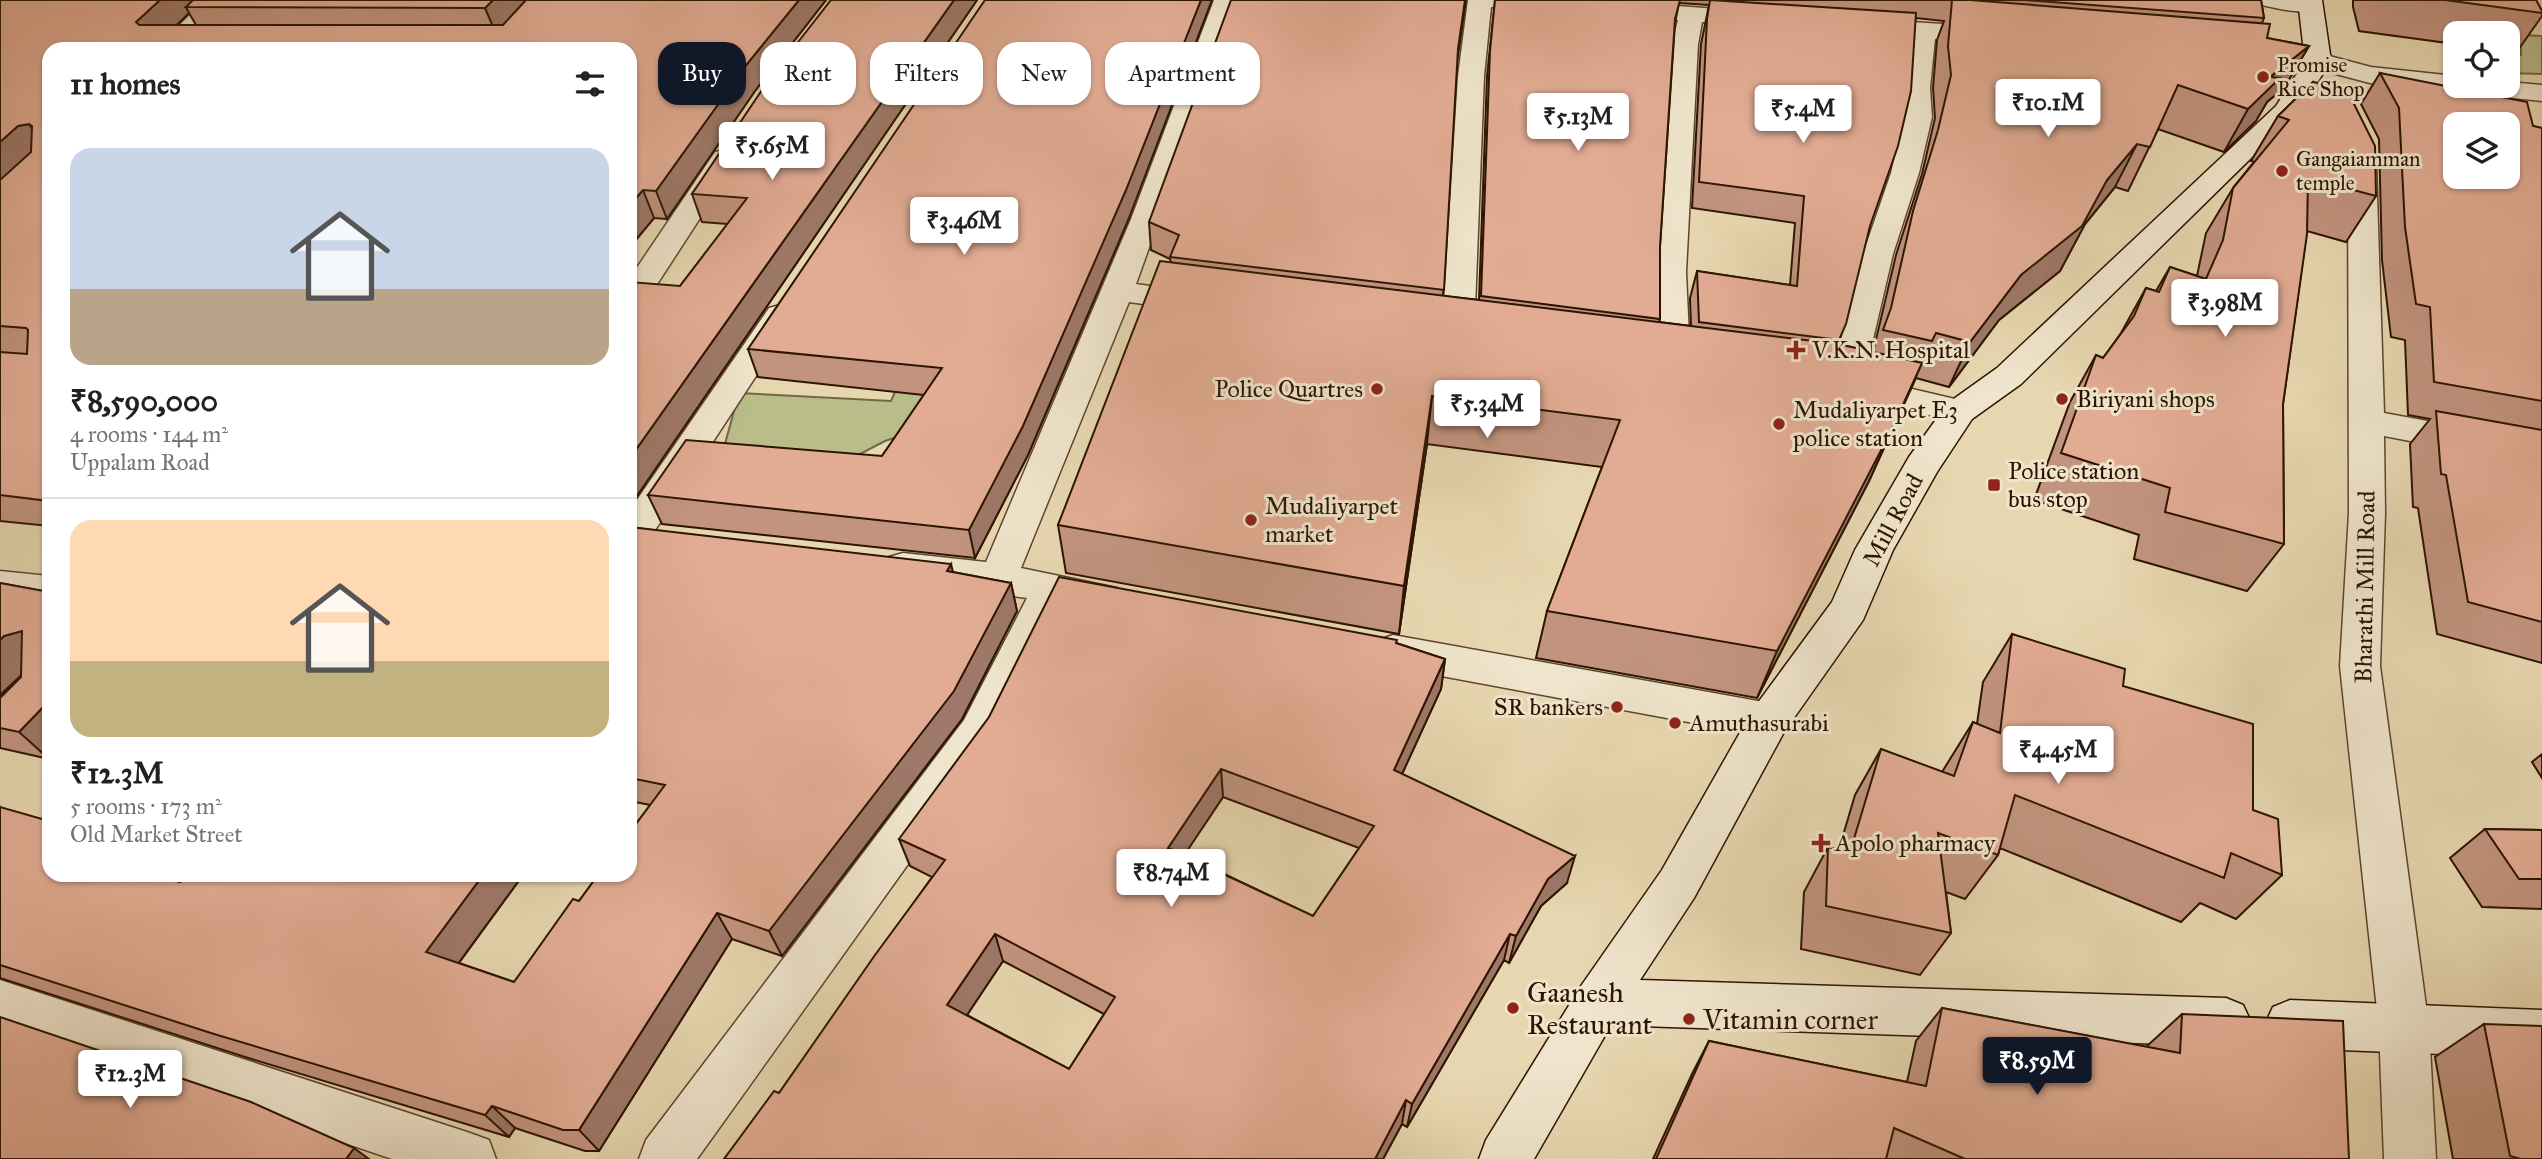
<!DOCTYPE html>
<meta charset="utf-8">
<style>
:root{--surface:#fff;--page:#f6f6f6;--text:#202124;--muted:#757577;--line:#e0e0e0;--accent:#111827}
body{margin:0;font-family:"IM FELL Great Primer",serif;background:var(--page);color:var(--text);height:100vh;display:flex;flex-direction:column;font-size:26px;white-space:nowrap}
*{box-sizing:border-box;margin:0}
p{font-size:23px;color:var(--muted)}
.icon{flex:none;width:38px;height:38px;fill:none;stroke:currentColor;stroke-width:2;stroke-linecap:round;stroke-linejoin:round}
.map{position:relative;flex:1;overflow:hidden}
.sheet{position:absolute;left:42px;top:42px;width:595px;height:840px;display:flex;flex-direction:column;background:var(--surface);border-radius:21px;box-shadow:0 2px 5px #0004}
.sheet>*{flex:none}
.hud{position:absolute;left:658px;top:42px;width:665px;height:63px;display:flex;gap:14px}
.buttons{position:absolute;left:2443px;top:21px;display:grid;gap:14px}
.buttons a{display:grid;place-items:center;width:77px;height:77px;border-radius:14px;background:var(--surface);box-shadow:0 2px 5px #0004;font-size:35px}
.price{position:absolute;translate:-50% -60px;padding:0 16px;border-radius:7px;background:#fff;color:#222;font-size:23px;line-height:46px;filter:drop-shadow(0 2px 4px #0008)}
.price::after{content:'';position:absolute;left:50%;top:42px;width:21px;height:16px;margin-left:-10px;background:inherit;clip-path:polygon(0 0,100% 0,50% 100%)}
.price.selected{background:var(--accent);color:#fff}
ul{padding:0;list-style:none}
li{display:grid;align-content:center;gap:14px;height:371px;padding:0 28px}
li+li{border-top:2px solid var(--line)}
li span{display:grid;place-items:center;height:217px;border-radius:21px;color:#555}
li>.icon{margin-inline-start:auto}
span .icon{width:126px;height:126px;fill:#fffc;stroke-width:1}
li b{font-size:30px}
h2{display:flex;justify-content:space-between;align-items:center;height:84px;padding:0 28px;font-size:30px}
.chip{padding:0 24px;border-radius:21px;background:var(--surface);box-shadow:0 2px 5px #0004;font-size:24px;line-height:63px}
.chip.selected{background:var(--accent);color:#fff}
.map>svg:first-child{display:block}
</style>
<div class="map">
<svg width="2542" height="1159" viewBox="0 0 2542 1159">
<rect width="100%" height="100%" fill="#e7d7b0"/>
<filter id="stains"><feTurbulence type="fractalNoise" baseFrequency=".00286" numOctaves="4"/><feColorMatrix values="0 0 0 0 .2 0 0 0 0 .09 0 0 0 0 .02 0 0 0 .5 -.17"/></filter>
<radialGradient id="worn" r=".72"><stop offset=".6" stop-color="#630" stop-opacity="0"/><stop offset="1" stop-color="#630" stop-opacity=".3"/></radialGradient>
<path fill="#b8bd8a" stroke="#726846" stroke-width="2" d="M2520 35 2542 36V74L2508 73V54L2521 55Z
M906 367 1046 387 885 441 837 466 723 451 739 393 891 401Z"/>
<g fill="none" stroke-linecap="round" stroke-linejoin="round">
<defs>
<path id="street" d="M205 0H231L183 49H155Z
M1214 0H1238L1136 284 1212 295 1217 302 1212 309 1201 312 1129 302 1021 568 1117 588 1122 598 1117 608 1103 613 1062 605 994 744 697 1159H639L646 1140 964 720 1027 598 903 581 889 577 884 567 889 557 903 553 986 562 1131 219Z
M1468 0H1557L1560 4 1557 9 1548 11 1491 7 1484 76 1474 334 1469 341 1458 344 1447 341 1442 334 1458 76Z
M2259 0H2318L2321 5 2318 10C2301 14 2279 9 2262 5Z
M1625 2 1757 12 1766 14 1769 19 1766 24 1757 26 1702 22 1698 44 1686 272 1690 359 1685 366 1673 370 1661 366 1656 359V272L1672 44 1678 20 1616 14 1613 9 1616 4Z
M1863 19 1991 27 2000 30 2004 35 2000 40 1991 43 1935 39 1930 88 1932 117 1919 173 1893 254 1870 352 1861 377 1972 403 1977 411 1972 419 1960 422 1829 392 1824 384 1838 352 1863 254 1891 173 1904 117V88L1910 37 1854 31 1851 26 1854 21Z
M2250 48 2318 53 2371 67 2455 76V86H2508V82L2542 85V101L2370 83 2317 69 2241 61 2237 56 2241 51Z
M725 150 735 152 739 158 641 309 630 312V278L715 152Z
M2362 155 2372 157 2376 163 2384 413 2542 442V466L2384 436 2385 513 2380 666 2429 1028 2436 1159H2384L2379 1028 2340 666 2349 513 2348 163 2352 157Z
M780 305 791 308 796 315 644 547 630 550V510L769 308Z
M0 571 49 576V604L0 599Z
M1393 635 1769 703 1784 708 1790 720 1784 732 1769 737 1393 667 1379 662 1373 651 1379 640Z
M0 980 470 1133 489 1140 496 1159H392L0 1026Z"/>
<path id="secondary" d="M2298 0H2322L2331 61 2299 111 2021 384 1972 419 1937 472 1893 550 1863 620 1784 732 1694 898 1640 980 2226 998 2243 1005 2251 1022 2243 1039 2226 1046 1611 1025 1534 1159H1479L1486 1140 1581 986 1662 870 1754 708 1832 602 1855 550 1909 457 1948 403 1997 368 2276 106 2305 61Z
M2290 1000 2542 1010V1058L2290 1048 2273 1041 2265 1024 2273 1007Z"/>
</defs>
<use href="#street" stroke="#5c452e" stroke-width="3"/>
<use href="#secondary" stroke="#2d1402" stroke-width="3"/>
<use href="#street" fill="#efe5cc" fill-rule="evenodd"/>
<use href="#secondary" fill="#efe5cc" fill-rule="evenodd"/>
</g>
<path fill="#c2947f" stroke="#2d1402" stroke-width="2" fill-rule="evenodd" d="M0 0H826L755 91 667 219 654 218 630 247V49H49V526L0 521ZM189 13 196 25H177Z
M831 0H977L630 506 680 286 728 224 702 222 692 194Z
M1495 0H2261L2264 18 2262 23 2267 38 2309 46 2284 88 2267 102 2256 121 2224 152 2158 129 2128 191 2115 187 2085 224 2060 271 1999 320 1949 387 1916 378 1869 481 1757 698 1536 658 1547 611 1602 467 1427 444 1399 634 1066 573 1058 525 1171 262 1170 259 1151 250 1149 222 1457 61 1443 296 1479 300 1487 76ZM1679 3 1709 5 1701 44 1692 208 1795 223 1790 285 1697 271 1690 298 1691 326 1659 322 1660 319V246L1675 23ZM1916 18 1944 21 1937 40 1933 88 1935 118 1922 174 1896 255 1873 352 1838 344 1870 226Z
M2353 0H2536L2542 11V16L2516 53 2508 52V33H2455V44L2359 31 2353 7Z
M2380 73 2533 126 2542 128V663L2437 634 2418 508 2413 507 2410 444 2430 419 2408 415 2405 340 2391 337 2382 260 2379 139 2361 104Z
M2313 82 2376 196 2346 242 2307 231 2283 404 2284 544 2247 591 2134 559 2139 535 2034 500 2070 402 2096 355 2103 358 2121 333 2146 288 2156 291 2170 267 2197 276 2206 233 2233 188 2254 162 2251 161 2278 116Z
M1129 218 1028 455 975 558 662 524 648 495 882 456 924 395 758 377 748 349Z
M630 527 953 572 1011 583 1017 611 962 719 782 956 732 939 599 1151H585L515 1128 509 1137 245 1057 0 978V807L49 875 180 882 186 875H523L459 963 514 982 579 901 650 805 630 801Z
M0 583 49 592V759L0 748V698L21 677V675L0 695Z
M2012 634 2123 686 2253 810 2282 875 2236 919 2200 903 2181 922 2000 848 1998 855 1965 899 1946 892 1951 933 1920 975 1801 949 1804 892 1828 847 1839 849 1855 795 1881 749 1942 772 1973 722 1977 724 1983 682Z
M1396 643 1445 659 1441 689 1402 774 1567 883 1541 906 1509 963 1504 960 1407 1127 1402 1124 1383 1159H724L779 1093 932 877 910 866 899 839ZM1223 797 1359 848 1313 916 1184 855ZM1003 961 1104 1014 1069 1069 967 1015Z
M2542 754V778L2532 762Z
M2485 829 2542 830V909L2482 907 2450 858Z
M1942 1008 2146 1047 2182 1014 2349 1159H1653L1692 1074 1709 1041 1907 1082 1916 1041Z
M2484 1024 2542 1159H2453L2435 1057Z"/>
<path fill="#9e7868" stroke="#2d1402" stroke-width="2" d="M160 0H202L186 7 189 13 152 49 136 22Z
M493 0H528L496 34 485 8Z
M799 0H826L755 91 667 219 656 191 747 64Z
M954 0H977L630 506V458Z
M1201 0H1212L1129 218 1028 455 975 558 969 530Z
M1465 0H1466L1455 76 1458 49Z
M2309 46 2284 88 2267 102 2256 121 2224 152 2248 109 2270 77Z
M29 124 48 151 0 189V142L18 126Z
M2137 144 2115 187 2085 224 2060 271 1999 320 1949 387 1970 342 2021 275 2107 180Z
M643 190 654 218 630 247V205Z
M1922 363 1869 481 1757 698 1777 651Z
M1432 396 1427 444 1399 634 1404 586Z
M951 564 958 592 947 571Z
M1011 583 1017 611 962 719 782 956 769 931Z
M22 631 33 664 0 695V640L4 636Z
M1445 659 1441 689 1391 798 1394 770Z
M49 701V759L19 732Z
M1221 769 1223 797 1171 875 1168 848Z
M1575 856 1567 883 1541 906 1509 963 1516 936 1548 879Z
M483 875H523L449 976 426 952Z
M717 913 732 939 599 1151 579 1130Z
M995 934 1003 961 957 1030 947 1005Z
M1510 934 1504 960 1407 1127 1412 1104Z
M1406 1100 1402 1124 1383 1159H1375Z
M492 1106 515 1128 509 1137 485 1115Z
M354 1148 369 1159H346Z"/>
<path fill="#e2ac94" stroke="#2d1402" stroke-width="2" fill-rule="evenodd" d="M0 0H160L136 22 139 25H503L526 0H799L747 64 656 191 643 190 630 205V49H49V501L0 495V352L27 354 28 330 26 328 0 326V180L31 152 32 126 29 124 18 126 0 142Z
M193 0H493L485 8 186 7Z
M831 0H954L630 458V282L680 286 747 198 692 194 770 78Z
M985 0H1201L1126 190 1023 426 969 530 648 495 686 440 882 456 942 368 748 349Z
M1231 0H1465L1458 49 1444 290 1170 257 1179 235 1149 222Z
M1495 0H1680L1675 19 1660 246V319L1481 296 1490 51Z
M1710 0 1916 13 1911 91 1898 146 1870 226 1846 324 1839 340 1699 322 1697 271 1797 286 1804 196 1699 182 1707 19Z
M1952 0H1970L2270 24 2267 38 2309 46 2270 77 2280 78 2248 109 2178 85 2150 147 2137 144 2107 180 2082 226 2021 275 1970 342 1936 333 1932 341 1883 330 1891 308 1913 211 1938 130 1951 75 1948 46Z
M2025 0H2261L2264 18Z
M2445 0H2536L2542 11V13Z
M2380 73 2527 102 2533 126 2542 128V401L2434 382 2430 307 2416 304 2405 227 2399 108ZM2455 124H2508V177H2455Z
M2313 82 2346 88 2375 146 2376 196 2308 178 2307 234 2283 404 2284 544 2165 512 2170 488 2061 453 2096 355 2103 358 2134 316 2146 288 2159 292 2170 267 2206 279 2223 240 2233 188 2289 120 2278 116Z
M1160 261 1838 344 1922 363 1890 433 1777 651 1547 611 1620 420 1432 396 1404 586 1058 525Z
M2436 411 2542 430V622L2468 602 2446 475 2441 474Z
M630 527 951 564 947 571 1011 583 954 691 769 931 717 913 579 1130H563L492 1106 485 1115 214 1034 0 965V807L49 821V875H156L180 882 186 875H483L426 952 514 982 573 899 579 901 598 875H630V832L665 785 630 778Z
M1059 577 1397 640 1396 643 1445 659 1394 770 1575 856 1548 879 1516 936 1510 934 1412 1104 1406 1100 1375 1159H724L774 1091 779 1093 875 955 945 860 899 839 989 717ZM1221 769 1374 826 1313 916 1168 848ZM995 934 1115 997 1069 1069 947 1005Z
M0 583 49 592V701L19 732 0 728V698L21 677 22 631 4 636 0 640Z
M2012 634 2125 669 2123 686 2253 724V810L2278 819 2282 875 2231 853 2224 878 2015 795 1998 855 1938 833 1951 933 1826 906 1828 847 1850 852 1881 749 1954 776 1973 722 2000 733Z
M2485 829 2542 830V879H2519Z
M1942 1008 2180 1053 2182 1014 2343 1021 2349 1159H1965L1894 1128 1886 1159H1656L1709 1041 1926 1086Z
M0 1017 251 1102 354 1148 346 1159H0Z
M2484 1024 2542 1026V1159H2521L2510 1156Z"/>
<g fill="#8f2418" stroke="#efe5cc" stroke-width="2.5">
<circle cx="2263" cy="77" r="7"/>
<circle cx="2282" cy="171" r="7"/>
<path d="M1792.5 339.5h7v7h7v7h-7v7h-7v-7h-7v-7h7z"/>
<circle cx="1377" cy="389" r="7"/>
<circle cx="2062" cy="399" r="7"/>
<circle cx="1779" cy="424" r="7"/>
<rect x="1987" y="478" width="14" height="14" rx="3.5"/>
<circle cx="1251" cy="520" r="7"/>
<circle cx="1617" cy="707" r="7"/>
<circle cx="1675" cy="723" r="7"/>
<path d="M1817.5 832.5h7v7h7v7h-7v7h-7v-7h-7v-7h7z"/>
<circle cx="1513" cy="1008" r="7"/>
<circle cx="1689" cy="1019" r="7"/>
</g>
<g text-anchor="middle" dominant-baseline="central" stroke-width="6" stroke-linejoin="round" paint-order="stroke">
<g font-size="21" fill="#2d1402" stroke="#efe5cc" text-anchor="start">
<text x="2277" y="65">Promise<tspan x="2277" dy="24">Rice Shop</tspan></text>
<text x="2296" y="159">Gangaiamman<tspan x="2296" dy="24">temple</tspan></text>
</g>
<g font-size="24" fill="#2d1402" stroke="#efe5cc" text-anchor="start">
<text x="1812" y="350">V.K.N. Hospital</text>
<text x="1363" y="389" text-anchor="end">Police Quartres</text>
<text x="2076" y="399">Biriyani shops</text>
<text x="1793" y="410">Mudaliyarpet E3<tspan x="1793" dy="28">police station</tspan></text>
<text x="2008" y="471">Police station<tspan x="2008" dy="28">bus stop</tspan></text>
<text x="1265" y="506">Mudaliyarpet<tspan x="1265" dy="28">market</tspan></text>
<text x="1603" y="707" text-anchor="end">SR bankers</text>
<text x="1689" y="723">Amuthasurabi</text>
<text x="1835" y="843">Apolo pharmacy</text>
</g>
<g font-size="24" fill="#2d1402" stroke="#efe5cc">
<text transform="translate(1893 520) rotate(-62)">Mill Road</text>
<text transform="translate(2365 587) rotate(-89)">Bharathi Mill Road</text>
</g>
<g font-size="28" fill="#2d1402" stroke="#efe5cc" text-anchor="start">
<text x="1527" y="992">Gaanesh<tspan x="1527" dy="32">Restaurant</tspan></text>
<text x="1703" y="1019">Vitamin corner</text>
</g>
</g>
<rect width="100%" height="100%" filter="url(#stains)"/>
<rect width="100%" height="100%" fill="url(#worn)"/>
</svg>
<div class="buttons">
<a><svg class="icon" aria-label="locate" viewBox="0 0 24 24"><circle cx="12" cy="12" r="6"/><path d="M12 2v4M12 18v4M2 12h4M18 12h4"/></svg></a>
<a><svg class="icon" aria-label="layers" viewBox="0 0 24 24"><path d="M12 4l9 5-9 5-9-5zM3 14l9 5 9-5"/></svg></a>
</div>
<b class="price" style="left:2048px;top:139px">₹10.1M</b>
<b class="price" style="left:1803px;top:145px">₹5.4M</b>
<b class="price" style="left:1578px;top:153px">₹5.13M</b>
<b class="price" style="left:772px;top:182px">₹5.65M</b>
<b class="price" style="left:964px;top:257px">₹3.46M</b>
<b class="price" style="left:2225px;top:339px">₹3.98M</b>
<b class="price" style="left:1487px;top:440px">₹5.34M</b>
<b class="price" style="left:2058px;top:786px">₹4.45M</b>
<b class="price" style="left:1171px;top:909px">₹8.74M</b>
<b class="price selected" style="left:2037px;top:1097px">₹8.59M</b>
<b class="price" style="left:130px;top:1110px">₹12.3M</b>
<div class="hud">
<a class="chip selected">Buy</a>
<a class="chip">Rent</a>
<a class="chip">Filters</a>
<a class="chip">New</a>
<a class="chip">Apartment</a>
</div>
<section class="sheet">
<h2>11 homes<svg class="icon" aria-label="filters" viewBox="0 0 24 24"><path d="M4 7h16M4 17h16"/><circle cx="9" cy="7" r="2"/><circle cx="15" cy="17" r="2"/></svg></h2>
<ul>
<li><span style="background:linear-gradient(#c9d6e8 65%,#b9a48a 0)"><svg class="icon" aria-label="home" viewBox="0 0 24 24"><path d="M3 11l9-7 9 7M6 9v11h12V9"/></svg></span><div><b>₹8,590,000</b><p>4 rooms · 144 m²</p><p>Uppalam Road</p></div></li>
<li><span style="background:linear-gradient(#ffd9b3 65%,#c2b280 0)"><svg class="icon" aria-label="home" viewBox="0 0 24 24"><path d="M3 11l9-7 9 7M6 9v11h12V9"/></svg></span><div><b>₹12.3M</b><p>5 rooms · 173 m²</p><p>Old Market Street</p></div></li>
</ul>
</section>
</div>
